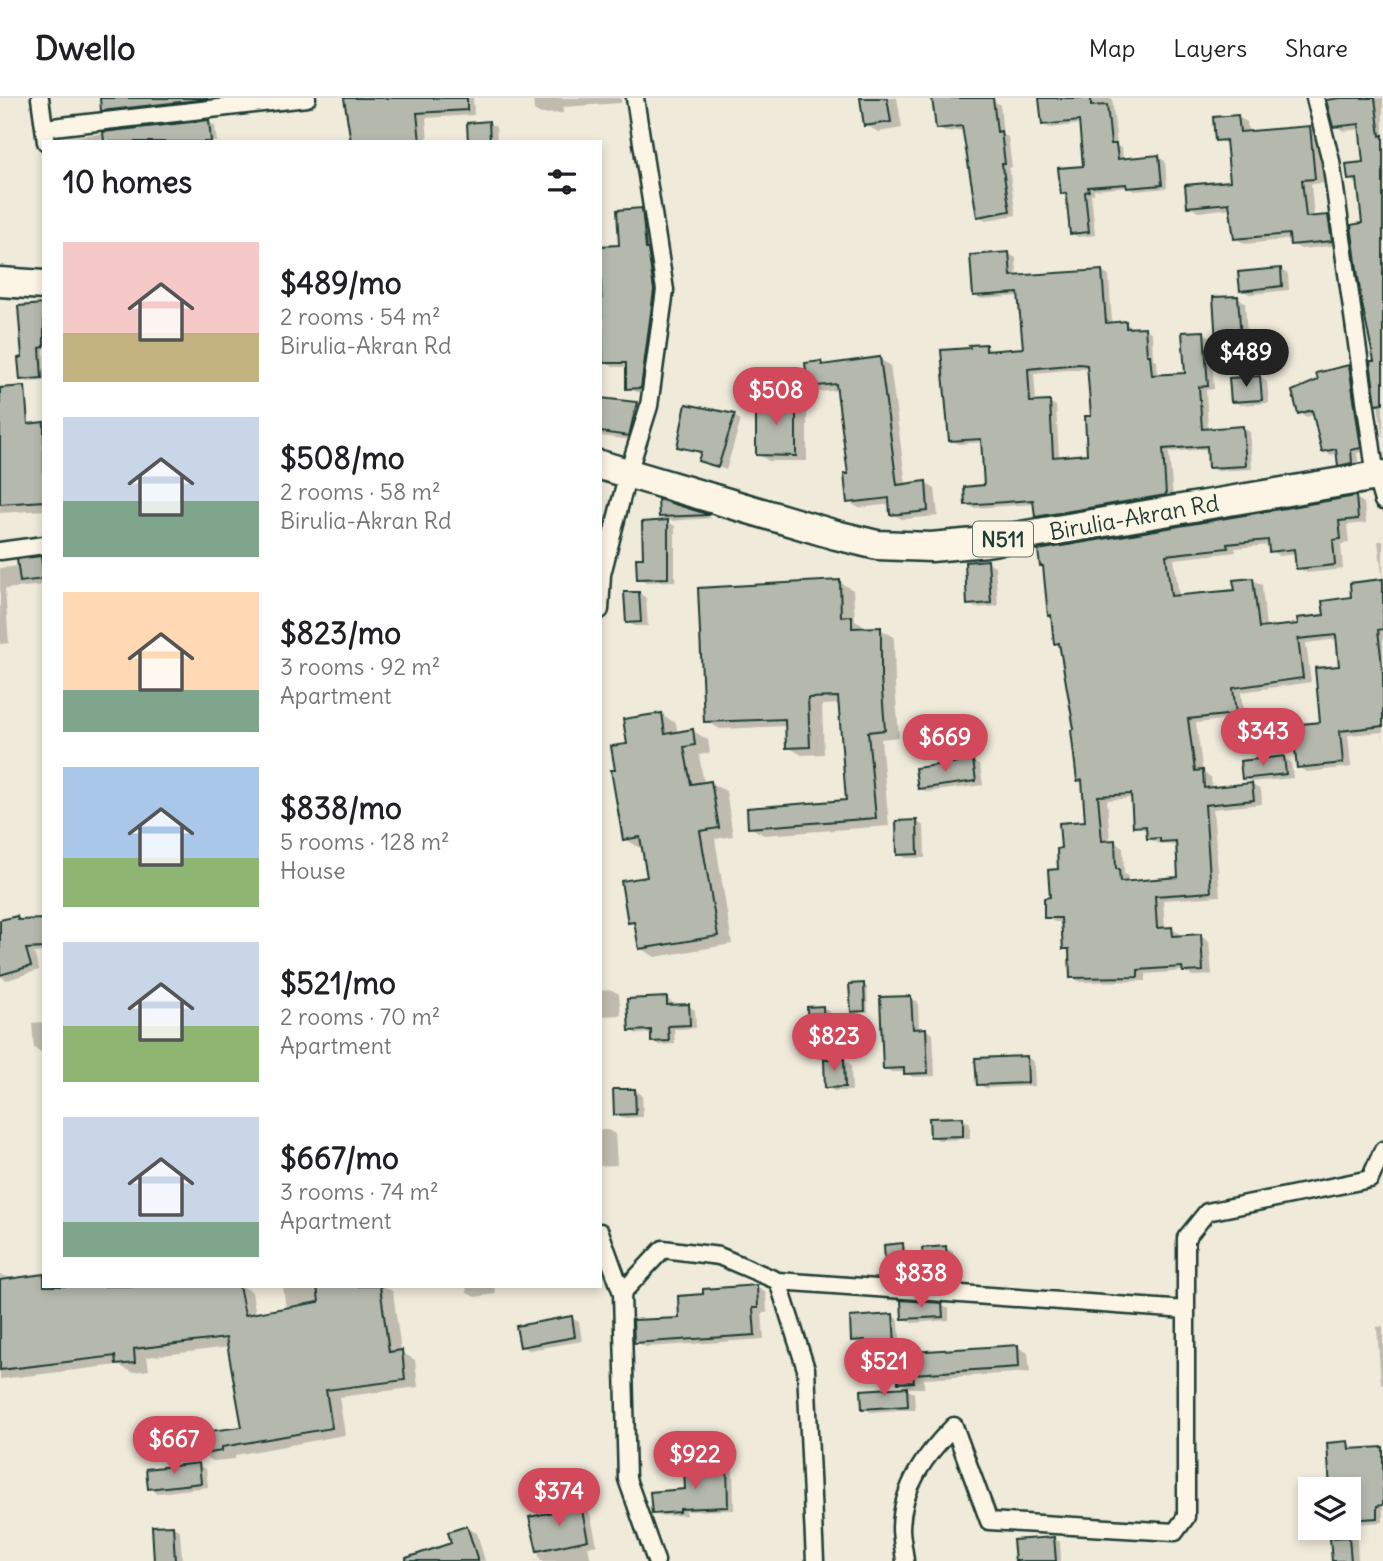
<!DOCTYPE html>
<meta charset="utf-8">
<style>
:root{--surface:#fff;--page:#f2f2f2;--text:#202124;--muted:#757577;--line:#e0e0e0;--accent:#d1495b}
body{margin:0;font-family:Delius,sans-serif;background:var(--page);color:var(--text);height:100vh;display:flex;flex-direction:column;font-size:26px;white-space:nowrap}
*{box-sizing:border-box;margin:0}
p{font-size:23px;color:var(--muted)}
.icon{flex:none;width:38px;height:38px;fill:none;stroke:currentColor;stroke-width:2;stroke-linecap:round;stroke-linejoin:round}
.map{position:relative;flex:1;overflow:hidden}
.drawer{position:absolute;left:42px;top:42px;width:560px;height:1148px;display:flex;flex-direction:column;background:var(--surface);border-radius:0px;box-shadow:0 4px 10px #0003}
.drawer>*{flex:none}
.tools{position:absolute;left:1298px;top:1379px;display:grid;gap:14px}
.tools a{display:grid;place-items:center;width:63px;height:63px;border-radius:0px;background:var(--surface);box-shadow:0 4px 10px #0003;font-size:35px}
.price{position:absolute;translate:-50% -60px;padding:0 16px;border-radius:24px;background:var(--accent);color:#fff;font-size:23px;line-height:46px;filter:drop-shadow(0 2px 4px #0008)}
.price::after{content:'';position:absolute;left:50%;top:42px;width:21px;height:16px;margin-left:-10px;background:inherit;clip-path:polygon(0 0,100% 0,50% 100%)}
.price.selected{background:#222;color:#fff}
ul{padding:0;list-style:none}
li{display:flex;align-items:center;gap:21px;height:175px;padding:0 21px}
li span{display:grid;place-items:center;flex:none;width:196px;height:140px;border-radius:0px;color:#555}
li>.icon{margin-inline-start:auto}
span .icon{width:84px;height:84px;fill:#fffc;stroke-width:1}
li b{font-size:30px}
h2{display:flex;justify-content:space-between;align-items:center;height:84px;padding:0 21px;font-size:30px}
header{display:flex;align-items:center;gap:42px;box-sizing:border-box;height:98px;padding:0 35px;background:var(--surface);border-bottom:2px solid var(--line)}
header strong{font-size:33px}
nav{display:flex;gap:38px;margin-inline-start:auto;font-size:24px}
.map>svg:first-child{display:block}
</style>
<header>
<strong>Dwello</strong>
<nav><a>Map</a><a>Layers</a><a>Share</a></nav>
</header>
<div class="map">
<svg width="1383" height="1463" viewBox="0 0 1383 1463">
<rect width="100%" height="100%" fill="#efeada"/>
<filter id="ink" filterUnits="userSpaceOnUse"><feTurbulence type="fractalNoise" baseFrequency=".0143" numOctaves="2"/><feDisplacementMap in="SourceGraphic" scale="14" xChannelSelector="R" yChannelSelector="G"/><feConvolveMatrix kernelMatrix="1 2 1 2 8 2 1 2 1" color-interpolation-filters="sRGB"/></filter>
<g filter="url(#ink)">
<path fill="#0003" fill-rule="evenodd" d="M102 0H260L112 17 103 12Z
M344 0H473L474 17 426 20 428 44H353Z
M533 0H621V5L563 9V15L541 16 534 12Z
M861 0H897L902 30 878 34 866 27Z
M933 0H993L994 3 1000 7 1003 37 1008 39 1012 69 1009 70 1016 117 986 122 978 118 964 32 945 34 937 30Z
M1041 0H1112L1117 48 1122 51 1123 62 1158 59 1165 63 1167 90 1135 93 1128 89 1094 92V96H1091L1095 137 1078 139 1072 135 1068 98 1062 95 1085 69 1081 26 1050 30 1044 26Z
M1328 0H1383V341L1372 265 1376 264 1359 87 1350 81 1365 65 1361 31 1344 33 1335 28Z
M1238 19 1247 24 1248 35 1310 30 1319 35 1324 85 1311 86 1314 120 1328 119 1337 124 1340 147 1301 151 1291 146V141L1245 146 1236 140 1232 110 1198 114 1189 108 1232 85 1228 47 1217 41Z
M209 24 215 28 217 44H61V40Z
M489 25 496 29 497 44H470Z
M641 112 650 117 662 198 649 294H637L628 290V269H613L605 264 604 234H600V150L621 148Z
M1009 156 1016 160 1017 180 1102 174 1109 178 1112 226 1125 225 1132 229 1133 231H1145L1152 235 1153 261 1157 263 1158 279 1186 277 1204 235 1211 239 1214 291 1206 292 1208 332 1243 330 1250 334 1252 371 1217 373 1210 369 1209 351 1169 354 1173 400 1043 422 1036 418 1035 406 974 410 967 406 986 389 983 344 958 346 951 342 971 252 985 248 993 254 1025 252 1020 198 982 201 975 197ZM1089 270 1092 319 1089 358 1059 360 1056 308 1049 304 1036 305 1034 275Z
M1280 172 1288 176 1289 192 1249 196 1241 191Z
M1238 200 1245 204 1247 240 1222 242V245L1248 244V246L1225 247 1218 243Z
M44 209V283L28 284 21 280 24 261Z
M879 261 890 267 906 387 925 385 935 391 938 418 902 421 892 416 891 406 859 410 849 404 850 377 838 292 820 294 809 288 821 265 827 268Z
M1349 268 1356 272 1368 353 1357 355 1359 369 1346 371 1339 367 1338 355 1331 357 1324 353 1315 316 1307 319 1299 315Z
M1260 279 1267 284 1269 305 1240 307 1233 303Z
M600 302 636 306 647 313 640 343 600 338Z
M796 302 807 309V363H769L757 356Z
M734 318 741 322 726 372 700 362 702 356 679 348Z
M44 326V412L0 415V329Z
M1356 400 1364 405 1366 425 1347 427 1349 445 1341 446 1343 471 1307 475 1298 470 1296 456 1280 458 1271 453 1270 447 1235 450 1236 454 1174 461 1179 499 1236 493 1253 482 1262 487 1266 531 1300 527 1326 519 1383 483 1378 443H1383V641L1382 634 1348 637 1351 669 1307 674 1298 669 1322 626 1341 569 1338 541 1306 545 1311 584 1241 594 1244 620 1196 625 1203 675 1211 679 1212 691 1252 687 1261 692 1262 706 1213 711 1220 798 1163 802 1165 831H1172L1180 836 1181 840 1200 838 1209 843 1212 877 1193 878 1184 873 1146 876V883L1080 884 1072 879 1071 853 1065 850 1063 824H1055L1046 819 1060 773 1063 752 1087 724 1084 684 1079 682 1076 633 1062 548 1056 545 1053 518 1050 516 1045 469 1042 467ZM1133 700 1135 728 1148 733V740L1157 745 1178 748 1180 781 1128 785V778L1124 776 1123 749 1114 744H1110L1107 702Z
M660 404 709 419 712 420 668 423 660 418Z
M667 424 675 428V483L646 484 638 480Z
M41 460 44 462V487L5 491 9 545 0 546V470L20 468Z
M988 464 995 468 998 508 976 510 969 506Z
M839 484 853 492 855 522 865 528 866 532 880 531 894 539 895 588 899 639 881 641 889 728 764 737 750 729 848 704 840 606 822 607 824 656 802 657 788 649 787 628 720 631 706 623Z
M639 495 646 500 648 528H635L627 524Z
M661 617 676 625 678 636 693 633 708 642 710 655 699 657 704 686 710 685 726 693 733 738 715 741 732 846 655 859 640 850 636 827 630 824 649 780 643 749 640 750 625 741 617 673 629 647Z
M1284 660 1291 664 1293 680 1251 684 1244 680Z
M973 664 980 668 983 687 927 694 919 690Z
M917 724 924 728 925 760H906L899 756Z
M17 819 24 824 44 823V854L34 855 39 872 7 882 0 878V824Z
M864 887 867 889 868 914 855 915 852 913Z
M612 892 619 896 621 917 600 918V893Z
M911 900 918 904 919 932H926L933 936 935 978 913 979 905 974H892L884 970Z
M667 901 673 905V909L688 908 695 912 696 930 674 931 675 946 659 947 653 943V935L637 936 630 932Z
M822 910 830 914 832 963 844 962 851 967 852 993H834L827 989 825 961H818L811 957Z
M44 924V974L42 955 34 950 32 925Z
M1027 959 1034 964 1035 988 986 990 978 986Z
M635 992 642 997 643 1019 623 1020 616 1016Z
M962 1021 970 1025V1041L939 1042 931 1038Z
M600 1032H608L615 1036 617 1067 600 1068Z
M902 1147 905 1149 906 1163H887Z
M946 1150 953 1154 956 1188 934 1186 926 1182Z
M0 1177 44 1188H242L252 1194 256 1217 286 1211 283 1188H384L393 1194 401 1254 415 1262 418 1289 339 1299 345 1337 235 1357V1361L213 1363 199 1355 244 1330 229 1249 147 1259 149 1272 132 1274 118 1267 0 1281Z
M466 1188H494L496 1196 475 1199 467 1195Z
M757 1189 766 1195 767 1215H762L764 1241 646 1249 636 1244 681 1221Z
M941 1207 949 1211V1222L912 1225 904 1220Z
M892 1218 899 1222 901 1257 1018 1249 1028 1255 1030 1274 924 1281V1290H910L899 1284 898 1263 874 1265 868 1261 867 1245 859 1246 853 1242Z
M571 1220 579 1224 582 1243 529 1252 521 1248Z
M1383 1228V1287L1381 1286 1377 1229Z
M906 1291 914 1295 915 1311 871 1314 863 1310Z
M1348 1345 1356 1352 1383 1350V1424L1356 1426 1358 1463H1333L1332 1430H1349V1391H1331L1329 1346Z
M198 1367 206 1371 208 1389 157 1395 150 1390Z
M726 1367 733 1371 734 1412 686 1413V1417L660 1418 653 1415 686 1393 707 1373Z
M580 1409 590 1415 597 1447 588 1449 591 1463H533L540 1462 531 1420Z
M173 1429 180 1433 182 1463H156Z
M467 1430 477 1435 485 1463H418L453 1446Z
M1054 1441 1060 1444 1061 1463H1016Z"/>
<path fill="#b5b9ad" stroke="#1f3d34" stroke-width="2" fill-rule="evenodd" d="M100 0H207V1L101 13Z
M344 0H467V12L417 15 420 44H351Z
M860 0H887L891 24 864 28Z
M932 0H993L997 34 1001 33 1005 66H1002L1010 113 977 119 962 28 936 31Z
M1039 0H1091V8L1107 7 1111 46H1116L1118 61 1159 57 1162 87 1127 90 1126 86 1088 89 1089 93 1085 94 1089 134 1070 136 1066 95 1061 96 1058 70 1083 68 1079 23 1042 27Z
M1341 0H1375L1380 38 1383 37V305L1376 306 1370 263H1374L1361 201 1351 127 1362 125 1357 81 1348 82 1346 66 1363 64 1359 26 1333 29 1326 2Z
M1238 17 1240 34 1310 28 1315 81 1302 82 1306 119 1328 117 1332 143 1290 147 1289 136 1234 141 1229 105 1187 109 1185 87 1230 83 1226 42 1215 43 1213 19Z
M209 22 211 44H104L103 34Z
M489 23 490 44H468L467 25Z
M642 110 646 151H648L654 192 641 290 626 291V265H603L600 148 619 147 617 112Z
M1009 154 1011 178 1102 172 1106 225 1126 223V230L1145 229 1147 257H1150L1152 277 1185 275 1182 234 1204 233 1208 288 1199 289 1202 331 1243 328 1246 368 1208 370 1207 348 1163 351 1166 397 1035 419 1033 402 965 407 964 389 984 387 981 341 949 343 941 252 970 250 969 247 986 246V253L1023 250 1018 195 973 198 970 157ZM1079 266 1087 267 1091 318H1085L1087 356 1053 359 1050 303 1030 304 1028 271Z
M1281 170 1282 188 1240 193 1238 174Z
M1238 198 1241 242 1216 244 1213 199Z
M44 206V249L40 250 42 280 20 282 18 260 22 259 18 208Z
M880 259 897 387 926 383 928 413 890 417 889 400 847 405 844 376H848L836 286 808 289 805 265 821 263 822 267Z
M1349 267 1361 350 1351 352 1352 365 1338 368 1336 351 1322 354 1312 312 1298 316 1292 293 1318 282 1316 275Z
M1260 278 1262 302 1231 304 1229 280Z
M25 288 28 326 44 324V403L0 406V290Z
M600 300 637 304 629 338 600 334Z
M756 300H796V358L756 357Z
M686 306 735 316 718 369 698 363 701 354 677 349Z
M1356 398 1358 421 1339 423 1341 441 1333 442 1335 467 1296 471 1294 451 1269 454 1268 442 1227 446 1228 450 1166 457 1171 498 1235 492 1233 482 1253 480 1259 530 1298 526 1297 520 1324 517 1322 503 1351 499 1350 485 1383 481V531L1378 532 1383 576V628L1340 633 1343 665 1297 670 1292 627 1320 624 1315 570 1339 568 1336 537 1298 541 1303 580 1233 590 1236 616 1188 621 1195 673 1203 672 1204 690 1252 685 1254 702 1205 707 1211 794 1155 798 1157 830 1172 829 1173 838 1201 836 1203 873 1183 874 1182 869 1138 872V879L1070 880 1069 851H1063L1061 820H1044V800L1050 799 1048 772 1058 771 1057 751 1061 750 1059 725 1085 723 1082 682 1077 683 1071 632 1074 631 1059 545 1054 546 1051 517 1048 518 1043 468H1040L1038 452ZM1131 696 1133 729 1146 728 1147 741 1160 740V744L1176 743 1178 779 1120 784 1119 771H1116L1115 742 1102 743 1098 698Z
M658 401 710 417 659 419Z
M668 422V480L637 481 636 460H643L642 424Z
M41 458 44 481 20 484 17 461Z
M988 462 991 505 967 507 965 464Z
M840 482 841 519 852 518V530L881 529V579L885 632 868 634 876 720 748 730 747 710 846 702 838 599 808 600 810 649 786 650 785 621 704 624 698 490Z
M624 494H639L641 524 626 525Z
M662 615 665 636 693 631 695 647 684 649 691 686 711 683 719 730 700 733 718 838 639 851 634 824 628 825 621 783 647 779 640 739 623 742 611 672H615L611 648 627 646 623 621Z
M1284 658 1286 676 1242 681 1240 663Z
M973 662 976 683 918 691 915 670Z
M917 722 918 756 897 757 896 723Z
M17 818 18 822 44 821V850L26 851 31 868 0 877V822Z
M864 885 865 913 851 914 849 886Z
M911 898 913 931 926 930 928 975 904 976V970L883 971 880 899Z
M667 899V907L689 906 690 927 668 928 669 943 651 944V932L629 933 627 901Z
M823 908 825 957 809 958 807 909Z
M1027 958 1028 985 977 987 975 960Z
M824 961H844L845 989 825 990Z
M613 991H635L636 1016 614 1017Z
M963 1019V1038L930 1039 929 1020Z
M903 1145 904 1162 885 1164 884 1147Z
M946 1148 949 1185 925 1183 922 1150Z
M44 1176V1188H239L245 1217 319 1204 317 1188H380L389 1254 402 1252 405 1282 326 1292 332 1330 222 1349V1353L197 1357 195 1335 242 1329 226 1240 134 1251 135 1265 116 1267 115 1258 0 1272V1182Z
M757 1187 758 1210H753L755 1237 634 1245 633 1222 679 1220 678 1198 703 1196V1191Z
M901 1202 942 1205 943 1219 902 1221Z
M893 1216 896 1260 866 1262 865 1242 851 1243 850 1219Z
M572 1218 575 1239 520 1249 516 1228Z
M1018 1247 1019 1269 913 1276 914 1284 898 1285 896 1255Z
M907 1289 908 1308 862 1311 861 1292Z
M1348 1343 1349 1351 1383 1349V1407L1377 1408V1420L1349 1422V1391H1330L1327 1345Z
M199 1365 201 1385 148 1391 146 1371Z
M727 1365 728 1409 680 1411V1414L652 1416 650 1394 685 1391 684 1372H705V1366Z
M581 1408 588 1442 537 1453 529 1419Z
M173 1427 175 1463H154L152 1428Z
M467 1428 478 1463H406V1460L451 1445 448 1434Z
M1054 1439 1056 1463H1015L1013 1442Z
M1349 1439 1351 1463H1332L1330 1440Z"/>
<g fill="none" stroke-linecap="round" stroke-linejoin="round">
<defs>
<path id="street" d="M40 0 46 44
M1315 0 1331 63 1376 379 1383 403
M44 30 307 0
M0 453 44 447
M600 512 602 476 628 375 649 308 665 192 635 0
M600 1134 622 1195 627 1381 656 1463
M778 1183 1186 1212
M622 1195 663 1151 719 1158 778 1183 806 1271 815 1463
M905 1463C904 1452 901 1440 901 1430 902 1388 926 1356 954 1328L989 1423 1175 1434 1186 1419V1140L1207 1114 1370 1081 1383 1052"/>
<path id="highway" d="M0 184 44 187
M600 367 836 437 877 447 931 449 986 444 1383 377"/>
</defs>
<use href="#street" stroke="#1f3d34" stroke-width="21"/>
<use href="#highway" stroke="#1f3d34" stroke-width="33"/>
<use href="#street" stroke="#fcf5e5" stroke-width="16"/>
<use href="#highway" stroke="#fcf5e5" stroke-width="28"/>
</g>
</g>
<g text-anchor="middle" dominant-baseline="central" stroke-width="7" stroke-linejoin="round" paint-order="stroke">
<rect fill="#fcf5e5" stroke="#617469" stroke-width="2" x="973" y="423.5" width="60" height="35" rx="5"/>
<g font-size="21" font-weight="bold" fill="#1f3d34">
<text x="1003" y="441">N511</text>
</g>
<g font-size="23" fill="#1f3d34" stroke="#fcf5e5">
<text transform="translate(1134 419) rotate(-10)">Birulia-Akran Rd</text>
</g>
</g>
</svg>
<div class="tools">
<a><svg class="icon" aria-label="layers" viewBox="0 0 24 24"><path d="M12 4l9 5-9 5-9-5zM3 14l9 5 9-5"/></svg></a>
</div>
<b class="price selected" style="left:1246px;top:291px">$489</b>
<b class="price" style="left:776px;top:329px">$508</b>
<b class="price" style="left:1263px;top:670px">$343</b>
<b class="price" style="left:945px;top:676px">$669</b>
<b class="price" style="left:834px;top:975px">$823</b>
<b class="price" style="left:921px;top:1212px">$838</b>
<b class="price" style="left:884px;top:1300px">$521</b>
<b class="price" style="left:174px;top:1378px">$667</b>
<b class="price" style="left:695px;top:1393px">$922</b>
<b class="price" style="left:559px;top:1430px">$374</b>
<section class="drawer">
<h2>10 homes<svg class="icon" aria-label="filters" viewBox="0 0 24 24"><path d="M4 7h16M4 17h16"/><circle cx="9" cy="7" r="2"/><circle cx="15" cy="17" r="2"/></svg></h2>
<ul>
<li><span style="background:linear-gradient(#f6c9c9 65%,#c2b280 0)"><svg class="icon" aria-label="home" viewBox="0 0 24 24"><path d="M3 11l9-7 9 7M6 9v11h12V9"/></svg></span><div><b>$489/mo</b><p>2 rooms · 54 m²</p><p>Birulia-Akran Rd</p></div></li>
<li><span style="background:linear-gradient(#c9d6e8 60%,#7fa58c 0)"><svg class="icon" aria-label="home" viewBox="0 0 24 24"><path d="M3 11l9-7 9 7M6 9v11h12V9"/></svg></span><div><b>$508/mo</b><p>2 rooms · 58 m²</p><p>Birulia-Akran Rd</p></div></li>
<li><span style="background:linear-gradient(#ffd9b3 70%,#7fa58c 0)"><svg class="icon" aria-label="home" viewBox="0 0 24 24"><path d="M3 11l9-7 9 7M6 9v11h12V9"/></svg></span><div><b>$823/mo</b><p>3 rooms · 92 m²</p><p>Apartment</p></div></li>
<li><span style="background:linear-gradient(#a9c7e8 65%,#8fb573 0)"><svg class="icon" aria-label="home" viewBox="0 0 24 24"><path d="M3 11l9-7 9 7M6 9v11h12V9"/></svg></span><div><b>$838/mo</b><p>5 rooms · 128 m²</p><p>House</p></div></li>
<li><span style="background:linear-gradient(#c9d6e8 60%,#8fb573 0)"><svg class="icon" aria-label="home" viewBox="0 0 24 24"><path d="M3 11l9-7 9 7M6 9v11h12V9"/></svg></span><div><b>$521/mo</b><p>2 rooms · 70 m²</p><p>Apartment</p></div></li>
<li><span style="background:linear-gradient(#c9d6e8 75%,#7fa58c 0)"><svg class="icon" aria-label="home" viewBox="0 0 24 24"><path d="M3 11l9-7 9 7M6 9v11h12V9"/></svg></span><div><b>$667/mo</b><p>3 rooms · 74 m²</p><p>Apartment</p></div></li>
</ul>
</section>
</div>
